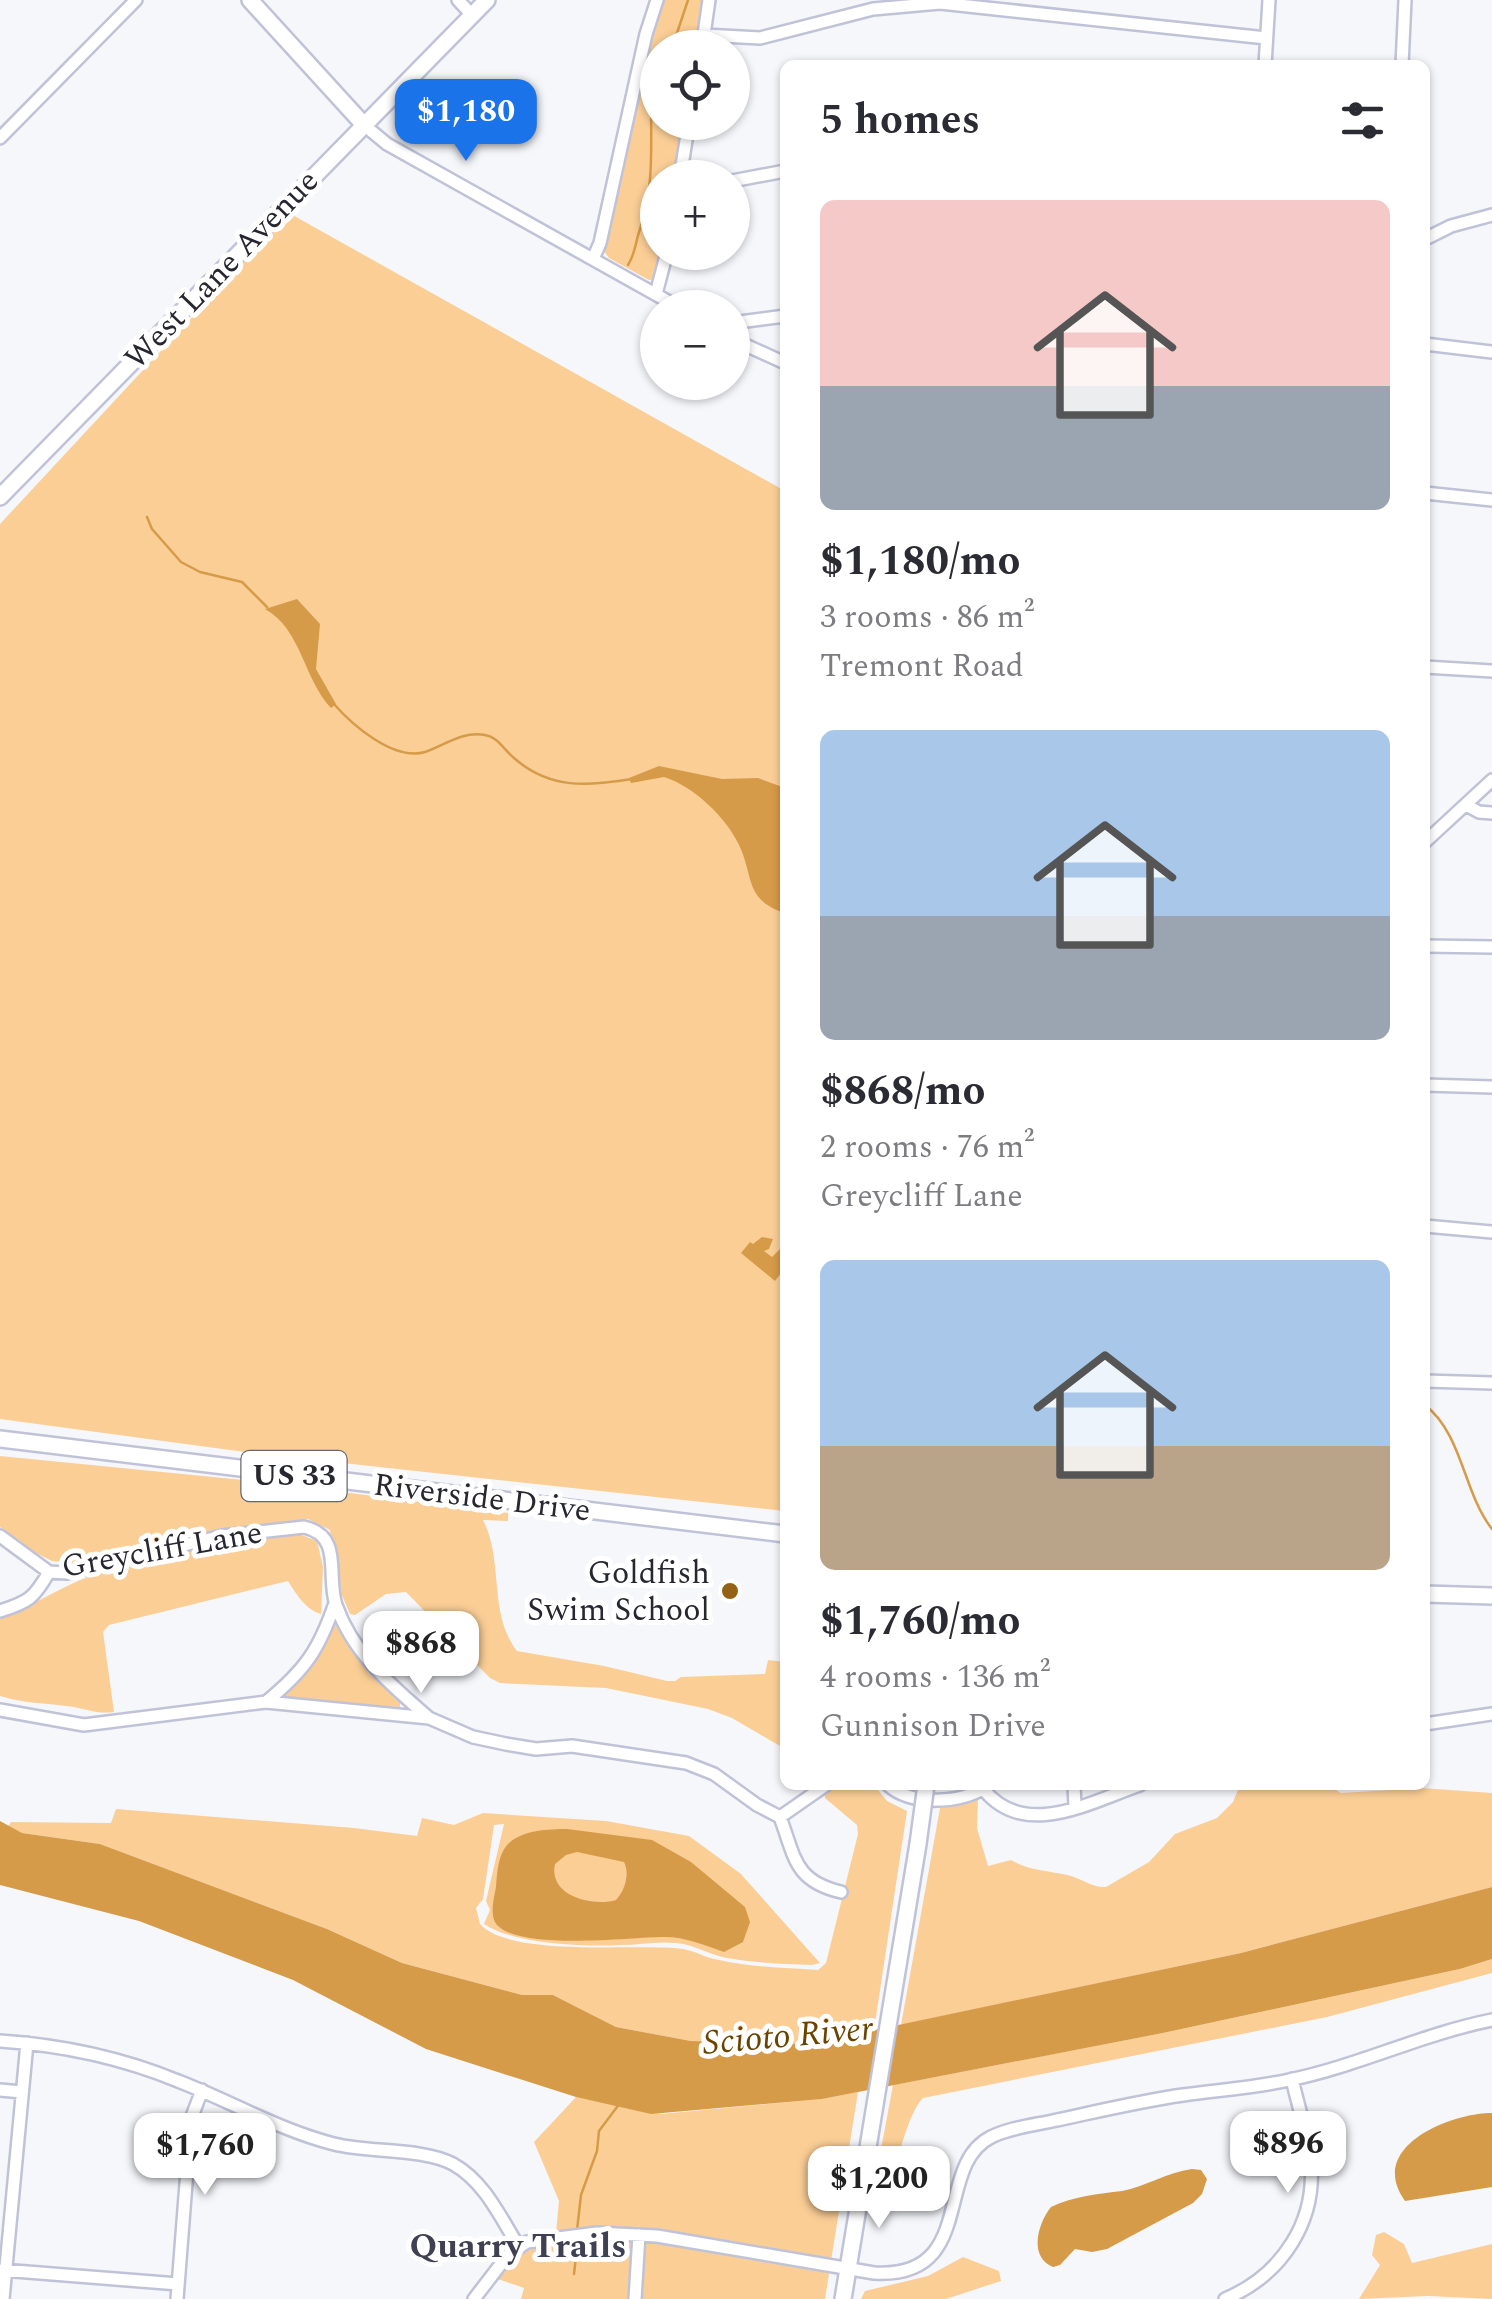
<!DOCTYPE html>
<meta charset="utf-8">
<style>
:root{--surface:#fff;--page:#f7f7f7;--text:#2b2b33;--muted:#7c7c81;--accent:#1a73e8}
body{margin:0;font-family:Spectral,serif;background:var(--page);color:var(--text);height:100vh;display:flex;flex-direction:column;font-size:38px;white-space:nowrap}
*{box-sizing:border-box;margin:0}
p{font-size:32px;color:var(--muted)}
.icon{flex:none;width:55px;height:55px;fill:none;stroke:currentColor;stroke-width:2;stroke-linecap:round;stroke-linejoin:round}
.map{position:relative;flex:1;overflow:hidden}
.drawer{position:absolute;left:780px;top:60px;width:650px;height:1730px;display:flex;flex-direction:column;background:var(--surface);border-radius:15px;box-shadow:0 2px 8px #0004}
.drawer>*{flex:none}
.tools{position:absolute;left:640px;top:30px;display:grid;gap:20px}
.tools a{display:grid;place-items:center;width:110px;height:110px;border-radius:50%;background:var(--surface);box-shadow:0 2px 8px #0004;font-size:50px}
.price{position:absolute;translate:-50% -85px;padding:0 22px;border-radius:20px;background:#fff;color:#222;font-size:32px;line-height:65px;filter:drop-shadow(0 2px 5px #0008)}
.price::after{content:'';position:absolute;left:50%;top:60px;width:30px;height:22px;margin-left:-15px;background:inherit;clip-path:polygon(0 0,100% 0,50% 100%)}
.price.active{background:var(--accent);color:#fff}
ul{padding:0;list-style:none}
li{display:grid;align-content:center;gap:20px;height:530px;padding:0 40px}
li span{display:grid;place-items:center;height:310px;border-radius:15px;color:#555}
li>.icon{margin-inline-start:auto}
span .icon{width:180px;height:180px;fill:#fffc;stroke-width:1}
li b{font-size:42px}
h2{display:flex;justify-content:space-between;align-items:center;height:120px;padding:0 40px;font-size:42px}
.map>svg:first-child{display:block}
</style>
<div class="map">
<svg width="1492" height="2299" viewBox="0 0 1492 2299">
<rect width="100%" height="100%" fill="#f6f7fb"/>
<path fill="#fbce96" d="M664 0H705L697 47 658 48V122L684 123 675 177 658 178V252L662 253 656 279 649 280 609 258 601 247 649 41Z
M289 213 785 491V1511L260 1454 0 1419V524Z
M0 1456 263 1482 508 1513V1521L483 1520C504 1560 488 1614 517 1651L604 1666 667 1681H675L681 1677 765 1674 768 1660 785 1662V1749L732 1718 708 1709 606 1688 500 1683 490 1678 406 1592 386 1594 355 1615 350 1614 338 1586 330 1530 308 1519 214 1530 73 1563 52 1561 30 1550 0 1527Z
M277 1534H299L317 1541 323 1567 321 1614C306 1610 296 1594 288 1581L109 1625 103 1632 114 1712C98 1714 89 1710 74 1707 48 1703 25 1704 0 1696V1616C28 1609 52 1592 78 1581 140 1555 210 1542 277 1534Z
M334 1623 369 1674 400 1701V1707L281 1699 280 1696 317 1658Z
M839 1785H874L887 1801 907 1811 874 2030 808 2044 691 2041 616 2027 553 1995H522L402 1963 327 1929 100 1844 22 1833 8 1827 11 1822 111 1823 116 1809 354 1828 417 1836 422 1818 454 1825 483 1813 606 1821 689 1836 741 1874 820 1963 812 1965C784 1964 755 1963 727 1958 709 1955 694 1944 675 1943 657 1941 639 1945 621 1945 585 1947 513 1944 484 1924L490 1910 486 1901 504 1824 494 1825 483 1899 476 1908 480 1924C511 1958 638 1943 683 1949 695 1951 706 1958 719 1960 751 1967 785 1968 818 1970L826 1963 858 1834 857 1825 825 1798V1792Z
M1240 1785H1328L1341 1793 1422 1788 1492 1793V1887L1241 1953 901 2025 940 1808 978 1799 977 1828 988 1866 1011 1860C1030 1871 1046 1870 1067 1875 1081 1878 1092 1888 1106 1887L1149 1862 1175 1834 1217 1818 1233 1802Z
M1492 1959V1973L1327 2017 923 2098C905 2115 893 2184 883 2211L879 2160 893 2085 1163 2033 1460 1969Z
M858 2092 825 2299H521L524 2288 495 2278 528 2249 555 2243 559 2201 534 2142 576 2097 661 2114 821 2099Z
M1384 2232 1404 2244 1412 2263 1492 2244V2299L1428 2296 1359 2299 1380 2265 1372 2255 1376 2235Z
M963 2257 999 2271 1001 2281 946 2299H861L865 2291 928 2276Z"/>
<path fill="#d69b49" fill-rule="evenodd" d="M297 599 320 624 316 669 336 704 331 708C303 678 302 630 265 609Z
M659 766 722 779 758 778 785 788V913C744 900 754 876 739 845 726 817 693 786 664 777L631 783 629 778Z
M762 1237 773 1239 769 1249 764 1251 772 1257 785 1244V1268L775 1281 741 1253 750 1242 753 1244Z
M0 1821 22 1833 100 1844 327 1929 402 1963 522 1995H553L616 2027 691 2041 808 2044 1241 1953 1492 1887V1959L1460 1969 1163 2033 822 2099 651 2114 576 2097 426 2049 293 1980 139 1921 0 1885Z
M567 1829 652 1840 691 1862 745 1907 750 1922 743 1942 724 1952C704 1945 686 1937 664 1937 631 1937 521 1951 497 1925 489 1916 494 1898 496 1887 497 1873 498 1854 508 1844 522 1830 549 1829 567 1829ZM577 1852 624 1862C630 1874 625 1890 616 1900 592 1907 548 1896 555 1864L566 1855Z
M1492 2113V2187L1405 2201C1366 2147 1450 2113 1492 2113Z
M1192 2169 1201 2170 1207 2179 1202 2194 1193 2203 1107 2249 1092 2252 1075 2249 1060 2265 1053 2267C1028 2257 1038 2223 1051 2207 1074 2196 1098 2194 1122 2191 1145 2187 1167 2172 1192 2169Z"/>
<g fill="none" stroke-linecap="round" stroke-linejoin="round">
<path stroke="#d69b49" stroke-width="2.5" d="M672 48 688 0
M628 265C636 252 635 243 640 229 654 190 651 145 651 104L658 93
M147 517 152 529 181 562 200 572 242 582 267 607
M333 703C353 726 394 761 425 752 445 745 462 731 485 735 498 737 504 750 514 758 550 790 589 786 632 779
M1425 1405C1463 1435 1463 1492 1492 1529
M577 2230 581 2195 597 2151 599 2131 620 2103
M574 2274 578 2238"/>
<defs>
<path id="minor" d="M458 0 472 15
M704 35 760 38 873 9 940 3 1266 38
M702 48 709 0
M1265 65 1269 0
M1402 65 1405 0
M364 125 387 144 680 308
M0 138 136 0
M680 178 689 122
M732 181 785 171
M1425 239 1451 226 1492 215
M593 259 600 243 646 34 657 0
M656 294 667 252
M732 323 785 316
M732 339 785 363
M1425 344 1492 352
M1425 493 1492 500
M1425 667 1492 671
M1466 805 1479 812 1492 813
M1425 842 1492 780
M1425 946 1492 947
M1425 1085 1492 1087
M1425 1226 1492 1232
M1425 1381 1492 1383
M0 1536 49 1572 67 1573 222 1536 304 1527C344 1536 326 1576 336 1605 353 1654 391 1685 429 1718
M0 1611C29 1602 34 1598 49 1572
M266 1702C305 1670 319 1650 335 1603
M0 1710 84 1725 266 1702 429 1718 473 1737 506 1744 536 1749 572 1746 686 1763 714 1774 757 1805 780 1817 826 1785
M1425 1724 1492 1714
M888 1785C911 1806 962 1804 987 1786
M1074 1785 1075 1807
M984 1790C1025 1840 1090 1802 1140 1785
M780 1817C795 1857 794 1881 841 1892
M0 2041C61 2045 122 2058 178 2081 230 2101 279 2130 334 2144 370 2153 423 2148 453 2164 485 2182 500 2217 519 2247
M0 2090 22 2092
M2 2270 178 2284
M3 2299 27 2043
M177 2299 191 2119 202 2090
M474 2299 507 2256 527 2242 597 2233 657 2236 874 2273C978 2279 933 2166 991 2137 1011 2127 1036 2125 1057 2120 1099 2111 1141 2101 1183 2095 1218 2090 1254 2088 1289 2080 1358 2066 1422 2034 1492 2020
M635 2299 639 2235
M1225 2299C1282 2275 1319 2220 1310 2156 1306 2130 1298 2105 1292 2079"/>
<path id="major" d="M250 0 364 125
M0 497 487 0
M0 1439 785 1534
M1425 1594 1492 1596
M843 2299 918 1844"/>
</defs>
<use href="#minor" stroke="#c0c3d8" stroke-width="16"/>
<use href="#major" stroke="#c0c3d8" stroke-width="20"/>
<use href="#minor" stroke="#fff" stroke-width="11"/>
<use href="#major" stroke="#fff" stroke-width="15"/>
<defs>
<path id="major-bridge" d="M918 1844 926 1785"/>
</defs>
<use href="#major-bridge" stroke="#c0c3d8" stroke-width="20" stroke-linecap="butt"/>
<use href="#major-bridge" stroke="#fff" stroke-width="15"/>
</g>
<circle fill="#956315" stroke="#fff" stroke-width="4" cx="730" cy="1591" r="10"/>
<g text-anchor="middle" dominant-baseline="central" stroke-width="10" stroke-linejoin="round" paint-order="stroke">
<rect fill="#fff" stroke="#67686d" stroke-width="2.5" x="241.5" y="1451" width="105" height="50" rx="8"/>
<g font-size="30" font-weight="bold" fill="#26272f">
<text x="294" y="1476">US 33</text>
</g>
<g font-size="32" fill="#26272f" stroke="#fff">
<text transform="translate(222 270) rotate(-46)">West Lane Avenue</text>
<text transform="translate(482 1498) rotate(7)">Riverside Drive</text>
<text transform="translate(162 1550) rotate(-10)">Greycliff Lane</text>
</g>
<g font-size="32" fill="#26272f" stroke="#fff" text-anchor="end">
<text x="710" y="1573">Goldfish<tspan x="710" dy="37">Swim School</tspan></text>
</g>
<g font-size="35" font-style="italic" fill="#6a4300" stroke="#fff">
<text transform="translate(788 2036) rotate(-5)">Scioto River</text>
</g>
<g font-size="35" font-weight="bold" fill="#3f4152" stroke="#fff">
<text x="518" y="2246">Quarry Trails</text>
</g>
</g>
</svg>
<div class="tools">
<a><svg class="icon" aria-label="locate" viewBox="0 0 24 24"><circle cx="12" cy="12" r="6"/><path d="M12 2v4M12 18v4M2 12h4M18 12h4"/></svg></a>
<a>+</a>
<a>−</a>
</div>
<b class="price active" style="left:466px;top:164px">$1,180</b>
<b class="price" style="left:421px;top:1696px">$868</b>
<b class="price" style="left:1288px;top:2196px">$896</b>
<b class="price" style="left:205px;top:2198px">$1,760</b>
<b class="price" style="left:879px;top:2231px">$1,200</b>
<section class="drawer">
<h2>5 homes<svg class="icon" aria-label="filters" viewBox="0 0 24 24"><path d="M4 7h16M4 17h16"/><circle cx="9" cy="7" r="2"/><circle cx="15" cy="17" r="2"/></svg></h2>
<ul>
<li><span style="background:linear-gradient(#f6c9c9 60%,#9aa5b1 0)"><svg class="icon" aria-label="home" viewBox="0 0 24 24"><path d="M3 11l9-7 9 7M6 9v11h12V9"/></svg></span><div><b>$1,180/mo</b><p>3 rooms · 86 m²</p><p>Tremont Road</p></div></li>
<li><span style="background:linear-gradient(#a9c7e8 60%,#9aa5b1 0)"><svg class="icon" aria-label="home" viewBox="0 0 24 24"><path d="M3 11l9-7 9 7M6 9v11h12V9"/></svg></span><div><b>$868/mo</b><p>2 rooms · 76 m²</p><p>Greycliff Lane</p></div></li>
<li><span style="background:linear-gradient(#a9c7e8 60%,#b9a48a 0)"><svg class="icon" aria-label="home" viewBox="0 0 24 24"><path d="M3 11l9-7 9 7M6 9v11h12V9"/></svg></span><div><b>$1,760/mo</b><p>4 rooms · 136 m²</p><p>Gunnison Drive</p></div></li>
</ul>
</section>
</div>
